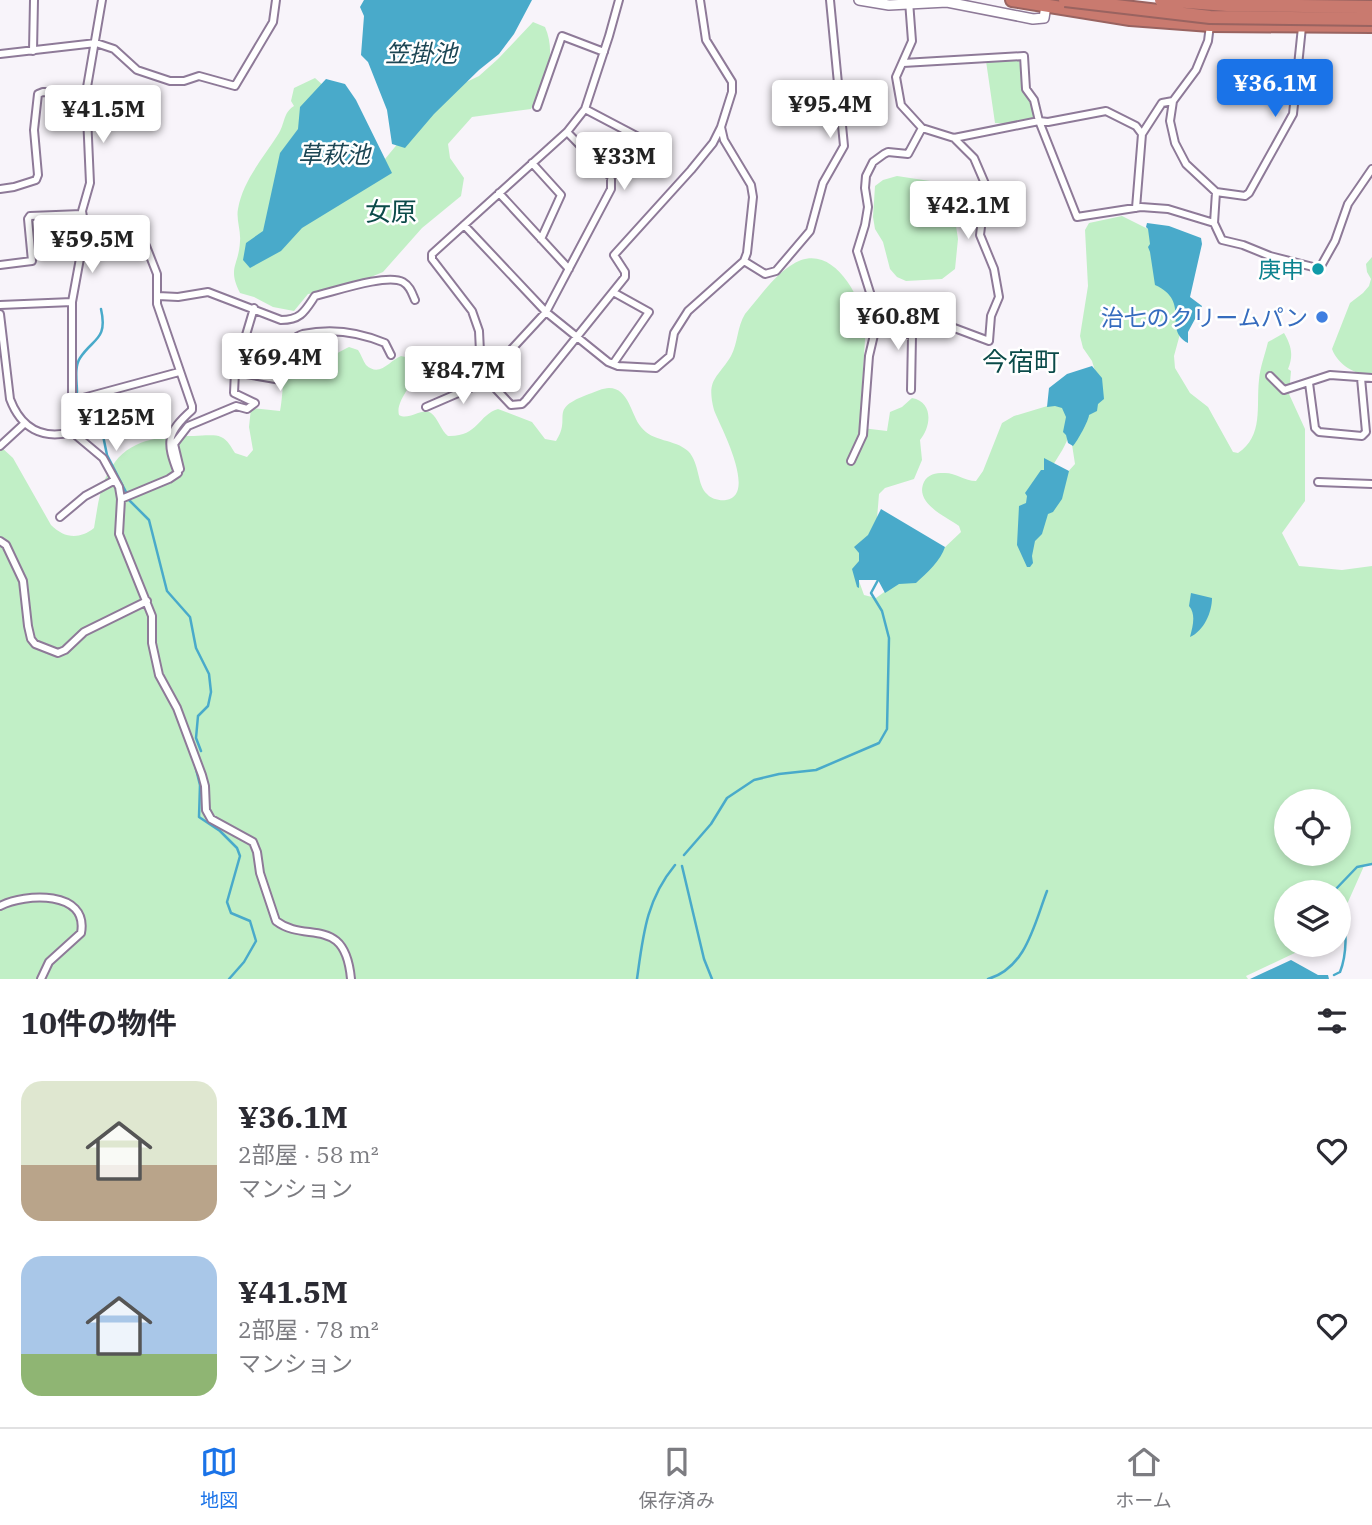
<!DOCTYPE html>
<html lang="ja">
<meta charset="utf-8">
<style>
:root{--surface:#fff;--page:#f7f7f7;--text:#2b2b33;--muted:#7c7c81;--line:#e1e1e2;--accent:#1a73e8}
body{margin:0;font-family:"IBM Plex Serif","Noto Sans JP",serif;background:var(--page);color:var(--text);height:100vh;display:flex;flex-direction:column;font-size:26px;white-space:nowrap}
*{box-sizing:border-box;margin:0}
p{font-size:23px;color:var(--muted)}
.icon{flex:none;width:38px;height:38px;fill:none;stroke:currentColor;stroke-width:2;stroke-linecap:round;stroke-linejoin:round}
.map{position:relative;height:979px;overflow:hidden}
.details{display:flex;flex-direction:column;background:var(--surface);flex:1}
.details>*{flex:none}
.buttons{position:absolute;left:1274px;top:789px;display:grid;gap:14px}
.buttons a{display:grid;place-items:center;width:77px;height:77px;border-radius:50%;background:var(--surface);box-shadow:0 4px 10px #0003;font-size:35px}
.price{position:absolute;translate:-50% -60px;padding:0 16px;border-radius:7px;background:#fff;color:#222;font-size:23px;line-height:46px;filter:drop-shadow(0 2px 4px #0008)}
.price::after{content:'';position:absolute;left:50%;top:42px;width:21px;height:16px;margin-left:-10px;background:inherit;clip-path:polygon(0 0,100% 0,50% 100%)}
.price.selected{background:var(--accent);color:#fff}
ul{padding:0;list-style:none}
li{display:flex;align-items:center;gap:21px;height:175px;padding:0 21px}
li span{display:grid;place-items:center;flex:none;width:196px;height:140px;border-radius:21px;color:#555}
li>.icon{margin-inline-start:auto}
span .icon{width:84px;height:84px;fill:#fffc;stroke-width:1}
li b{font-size:30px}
h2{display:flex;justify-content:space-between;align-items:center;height:84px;padding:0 21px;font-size:30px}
.tabs{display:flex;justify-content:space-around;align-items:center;height:98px;border-top:2px solid var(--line);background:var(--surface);font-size:19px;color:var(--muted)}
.tabs a{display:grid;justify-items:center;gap:4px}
.tabs .selected{color:var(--accent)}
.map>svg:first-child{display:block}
</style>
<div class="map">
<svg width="1372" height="979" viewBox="0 0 1372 979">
<rect width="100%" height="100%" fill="#f8f4fa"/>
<path fill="#c1efc6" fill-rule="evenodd" d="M533 22 545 27C557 54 546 85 531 109L472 117 448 144 450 158 464 178 461 196 422 228 383 272 342 289 308 294 294 311 273 307 254 297 240 293C227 267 239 266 240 241 241 231 236 219 238 209 243 180 264 157 279 133 285 123 283 113 294 106L291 101 294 88 315 78 325 87 301 223 371 176 404 136 456 87 479 76 498 59Z
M1019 59 1023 87 1032 102 1035 116 1033 120 1010 124 995 123 986 61Z
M897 176 930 181 951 193 958 239 955 269 942 279 906 281 897 277 890 269 883 242 875 229 873 217 875 186 883 180Z
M1122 216 1150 230 1164 286 1178 306 1180 334 1174 356 1175 368 1190 393 1208 407 1233 452 1238 453C1264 436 1256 406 1259 380 1260 367 1265 355 1268 342L1284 333C1291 345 1294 355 1288 369L1291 371 1289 394 1305 429V501L1282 533 1299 566 1342 570 1372 566V863L1364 866 1344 911 1339 915V892H1286V945H1306L1299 951 1246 976 1248 979H0V446L13 458 51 525C64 538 79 540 94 528 98 505 100 481 115 462 134 437 166 436 194 436 203 436 214 434 221 437 228 440 231 447 235 453L247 457 253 450 249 427 251 408 280 411C284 392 281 368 294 354 310 348 310 359 322 359 331 359 341 350 349 347L358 350C361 354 363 361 366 365 380 378 390 360 401 356 441 364 393 394 399 415 409 421 422 407 431 413 438 418 441 431 448 436 478 437 478 415 498 409L532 422 545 439 556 441C573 416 546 410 589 394 595 392 603 388 609 388 629 388 631 415 641 427 652 442 675 439 688 451 700 463 697 486 707 494 711 499 720 501 726 500 758 495 720 426 714 410 706 379 717 379 731 356 738 343 737 327 745 314 759 298 772 278 790 266 829 238 859 292 866 324L860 420 862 428 887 431 890 412 902 407 912 398C934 402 931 427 920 440L922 460 914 479 885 488 879 494 877 519 861 561 855 570 864 595 876 598 942 550 961 532 959 526C945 516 914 503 924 482 928 474 936 473 943 473 955 472 964 481 976 481L983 471 1002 423 1014 416 1054 404 1063 406C1076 432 1067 443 1053 465L1065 475 1075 464 1071 438 1099 384 1092 361 1083 348 1080 336 1088 286 1085 230 1089 223ZM1286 802H1339V854H1286Z
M1372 257V375C1355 375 1338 365 1332 349L1350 303 1363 293 1369 286 1371 279 1367 272 1366 264Z"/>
<path fill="#49aaca" d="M364 0H532L514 34 499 54 479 70 434 114 405 148 392 144 387 110 368 62 361 55 364 16 360 7Z
M326 79 345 84 356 100 392 173 302 228 281 251 250 268 243 260 246 243 263 231 280 153 298 129 300 107Z
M1147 223 1169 226 1201 238 1202 244 1190 297 1202 306 1188 332V343C1162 329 1192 302 1155 285L1150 252 1148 247 1150 244 1148 229 1146 227Z
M1092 366 1102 378 1104 399 1098 404 1097 411 1089 415C1089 420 1077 442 1073 446L1068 443 1066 435 1063 432 1066 417 1062 408 1055 406 1047 407 1049 388 1067 374Z
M1044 458 1069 471 1062 499 1053 512 1048 514 1042 534 1035 541 1032 556 1033 563 1030 567H1027L1017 545 1019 506 1026 503 1027 496 1025 493 1041 470H1044Z
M881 509 945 547C941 560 927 573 916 583L899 584 885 593 878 580H859V588L857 587 852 569 859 561V553L854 547 868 535Z
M1191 593 1212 598C1212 612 1204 631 1190 637 1193 626 1196 614 1189 606Z
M1291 960 1318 975H1328L1329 979H1250Z"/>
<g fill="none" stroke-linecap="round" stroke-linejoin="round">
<path stroke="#49aaca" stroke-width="2.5" d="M77 392C77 382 74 367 80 358 93 338 108 340 101 309
M80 401 100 421 107 455 126 492
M128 499 149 520 167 591 190 617 196 648 209 674 211 692 208 706 198 716 196 738 201 751
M194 761 200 785 199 817 220 831 237 848 240 856 227 902 231 913 250 921 256 941 244 962 229 979
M684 855 711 824 727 798 754 780 779 774 816 770 879 743 887 729 889 638 882 611 871 593 878 580
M682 866 704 959 712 979
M1333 892 1357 867 1372 864
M1334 975 1340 972C1346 957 1349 926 1339 913
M637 979C643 936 646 900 675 865
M988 979C1026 968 1034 925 1047 891"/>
<defs>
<path id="street" d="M102 0 86 93 90 183 82 211 85 228 83 242 72 302V432L103 458 119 487 121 499 119 534 152 616V643L159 675 177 708 202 775 205 786 206 810 211 819 253 842 257 852 260 873 276 921C306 944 345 914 351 979
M619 0 609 36 585 109 567 132 432 254V259L472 311 479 331 481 373 511 405 522 404 526 400 625 277V272L614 255 691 170 713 143 721 127
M909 1 912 41 896 77 901 105 922 128 954 138 1039 121 1077 217 1141 207 1168 209 1214 223
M1210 25 1208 41 1196 70 1173 101 1170 121 1175 143 1186 164 1216 192 1245 196 1249 193 1293 114 1302 27
M33 51 34 0
M0 54 96 43 114 49 137 70 170 81H184L199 76 235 86 273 22 276 0
M903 63 1024 56 1026 89 1034 100 1039 121 1048 122 1106 111 1136 126 1142 134 1136 208
M537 107 562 36 604 52
M567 132 611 177
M1142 134 1162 103 1173 101
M532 163 561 195 541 239
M0 189 14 187 36 180 38 175 34 130 38 94 43 92 86 93
M1216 192 1214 223 1222 240 1243 245 1270 256 1317 268 1321 266 1335 241 1348 204 1372 169
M499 193 569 269
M464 225 546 312 608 362 618 366 656 368 670 356 674 333 688 311 744 261 747 253 753 197 751 185 724 140 721 127 732 92V82L706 40 700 0
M83 242H142L146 246 157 274V304L192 406V410C166 433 166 442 178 473L169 479 121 499
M744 261 765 274 776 271 810 231 823 183 844 146 830 0
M0 265 32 261 28 219 30 216 82 214
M613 292 649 312 613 364
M158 296 178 297 208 292 281 320C301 320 305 311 315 296 333 292 387 273 403 282 410 286 412 293 415 300
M902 301 933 320 989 341 991 316 999 297 994 269 980 235 986 186 974 158 954 138
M0 305 72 302
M254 308 235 372 281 380 284 346C290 342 296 336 303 334 331 328 359 332 385 343L391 355
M0 314 10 399C21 428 42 440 72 432
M877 320 912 336 911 390
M1270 376 1284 390 1330 375 1372 378
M1309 383 1315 428 1319 432 1362 436 1366 432 1361 378
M72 401 179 372
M426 407 470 388 485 378 546 312 611 189V177L640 145 642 139 585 109
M0 446 25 423
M851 461 863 435 869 356 878 318 857 251 865 225 868 207 865 188 866 176 873 162 884 154 888 152 908 154 922 128
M180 469 174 444 188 426 236 406 247 409 255 403 234 393 235 372
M1318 482 1372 484
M60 517 85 496 115 480
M0 541 6 545 23 581 28 626 31 639 35 644 58 653 65 650 84 632 147 601
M0 906C25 893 89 890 81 933L49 962 41 979"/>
<path id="secondary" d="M859 0 889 5 947 2 1033 19 1044 18 1046 6"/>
<path id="highway" d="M1012 0 1130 19 1210 25 1372 26"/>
</defs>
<use href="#street" stroke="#8e7a98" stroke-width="10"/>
<use href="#secondary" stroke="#8e7a98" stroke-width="12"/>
<use href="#highway" stroke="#996360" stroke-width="16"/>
<use href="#street" stroke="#fff" stroke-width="6"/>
<use href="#secondary" stroke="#fff" stroke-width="9"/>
<use href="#highway" stroke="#c97a6f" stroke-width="12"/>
<defs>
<path id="highway-bridge" d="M1065 0 1210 17 1372 19
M1161 0 1227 5 1372 7"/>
</defs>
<use href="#highway-bridge" stroke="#996360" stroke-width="16" stroke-linecap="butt"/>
<use href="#highway-bridge" stroke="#c97a6f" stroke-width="12"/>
</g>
<circle fill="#0f9aa8" stroke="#fff" stroke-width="2.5" cx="1318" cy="269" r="7"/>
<circle fill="#3f7fe0" stroke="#fff" stroke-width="2.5" cx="1322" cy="317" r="7"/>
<g text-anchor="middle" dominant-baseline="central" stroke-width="5" stroke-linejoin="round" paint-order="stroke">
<g font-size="23" fill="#0d838f" stroke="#fff" text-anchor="end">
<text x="1304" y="269">庚申</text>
</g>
<g font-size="23" fill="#366cbe" stroke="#fff" text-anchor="end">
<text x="1308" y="317">治七のクリームパン</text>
</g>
<g font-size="24" font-style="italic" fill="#1c4654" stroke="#fff">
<text x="421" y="53">笠掛池</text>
<text x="334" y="154">草萩池</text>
</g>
<g font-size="26" fill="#0b4b49" stroke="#fff">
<text x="391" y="211">女原</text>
<text x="1021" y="361">今宿町</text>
</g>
</g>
</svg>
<div class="buttons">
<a><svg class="icon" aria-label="locate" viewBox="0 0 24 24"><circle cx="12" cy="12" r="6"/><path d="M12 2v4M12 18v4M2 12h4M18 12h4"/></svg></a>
<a><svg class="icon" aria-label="layers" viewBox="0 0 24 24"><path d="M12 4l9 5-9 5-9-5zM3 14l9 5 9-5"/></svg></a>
</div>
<b class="price selected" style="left:1275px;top:119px">¥36.1M</b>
<b class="price" style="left:830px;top:140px">¥95.4M</b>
<b class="price" style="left:103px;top:145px">¥41.5M</b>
<b class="price" style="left:624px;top:192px">¥33M</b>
<b class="price" style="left:968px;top:241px">¥42.1M</b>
<b class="price" style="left:92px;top:275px">¥59.5M</b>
<b class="price" style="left:898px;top:352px">¥60.8M</b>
<b class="price" style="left:280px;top:393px">¥69.4M</b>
<b class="price" style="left:463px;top:406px">¥84.7M</b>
<b class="price" style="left:116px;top:453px">¥125M</b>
</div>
<section class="details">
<h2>10件の物件<svg class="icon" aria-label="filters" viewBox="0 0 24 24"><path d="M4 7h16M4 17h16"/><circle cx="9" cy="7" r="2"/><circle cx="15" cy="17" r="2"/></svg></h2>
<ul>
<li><span style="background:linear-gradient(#dfe7d0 60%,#b9a48a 0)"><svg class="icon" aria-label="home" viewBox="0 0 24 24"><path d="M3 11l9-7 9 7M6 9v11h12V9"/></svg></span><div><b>¥36.1M</b><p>2部屋 · 58 m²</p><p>マンション</p></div><svg class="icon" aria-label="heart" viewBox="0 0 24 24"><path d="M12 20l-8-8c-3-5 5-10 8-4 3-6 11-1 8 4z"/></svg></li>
<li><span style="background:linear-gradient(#a9c7e8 70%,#8fb573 0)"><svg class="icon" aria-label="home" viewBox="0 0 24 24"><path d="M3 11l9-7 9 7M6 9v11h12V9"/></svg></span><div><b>¥41.5M</b><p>2部屋 · 78 m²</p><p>マンション</p></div><svg class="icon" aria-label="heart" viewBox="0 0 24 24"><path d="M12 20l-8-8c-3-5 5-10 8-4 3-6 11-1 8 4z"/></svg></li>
</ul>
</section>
<nav class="tabs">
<a class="selected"><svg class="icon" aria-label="map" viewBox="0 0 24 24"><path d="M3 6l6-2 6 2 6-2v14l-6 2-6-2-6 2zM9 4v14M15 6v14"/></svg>地図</a>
<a><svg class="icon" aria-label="saved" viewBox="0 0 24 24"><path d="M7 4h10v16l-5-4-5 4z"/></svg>保存済み</a>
<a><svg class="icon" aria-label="home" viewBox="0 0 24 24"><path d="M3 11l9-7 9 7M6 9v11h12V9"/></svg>ホーム</a>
</nav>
